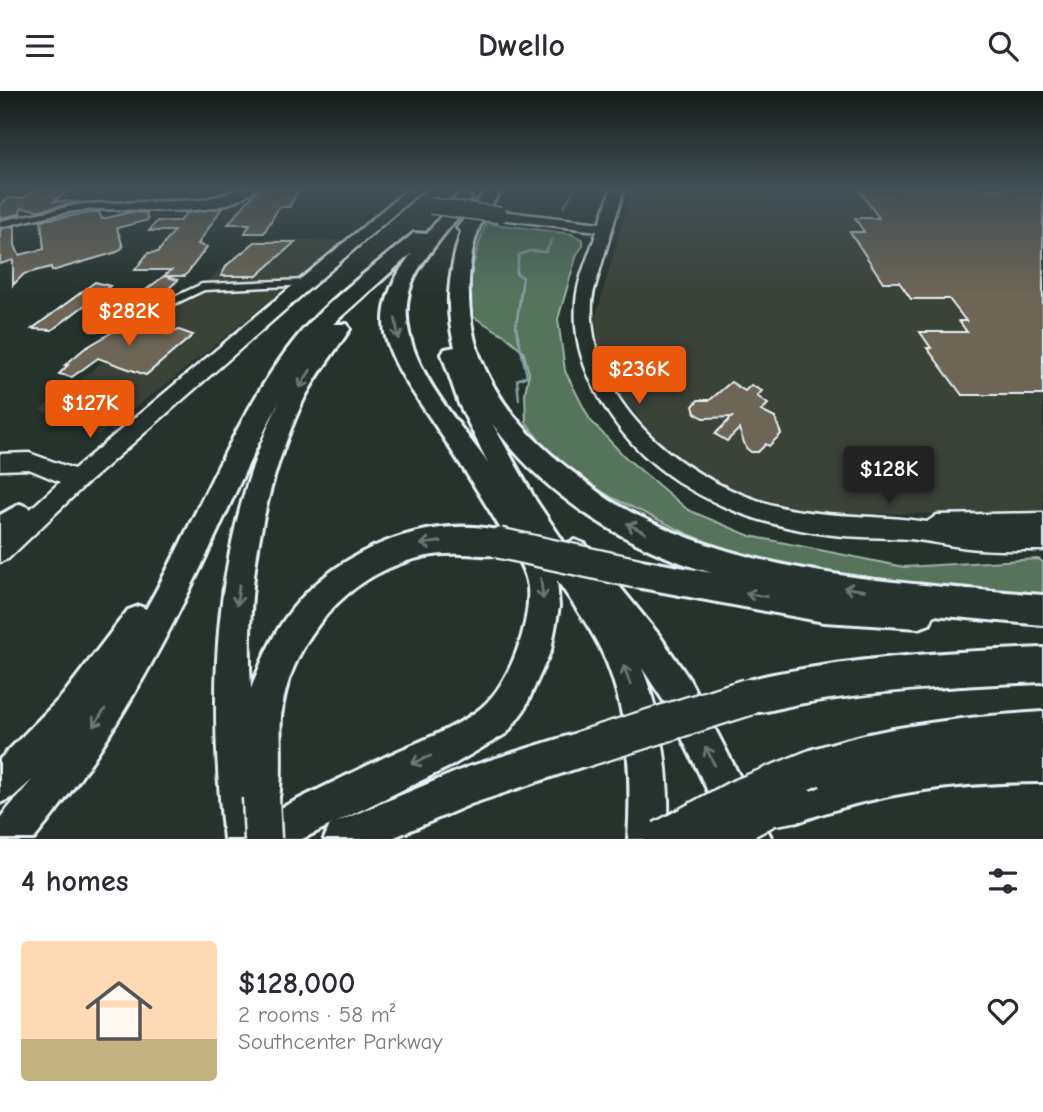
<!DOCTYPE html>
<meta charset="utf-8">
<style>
:root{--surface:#fff;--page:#f2f2f3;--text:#2b2b33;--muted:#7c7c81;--line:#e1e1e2;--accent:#ea580c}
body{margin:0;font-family:"Comic Neue",sans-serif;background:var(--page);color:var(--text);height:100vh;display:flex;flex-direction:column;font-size:26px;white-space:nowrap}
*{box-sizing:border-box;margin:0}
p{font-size:23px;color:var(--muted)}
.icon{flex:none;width:38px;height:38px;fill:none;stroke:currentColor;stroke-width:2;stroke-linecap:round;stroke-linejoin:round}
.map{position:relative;height:748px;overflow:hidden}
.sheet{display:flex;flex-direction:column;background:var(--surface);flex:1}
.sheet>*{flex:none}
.price{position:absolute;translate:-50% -60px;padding:0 16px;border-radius:7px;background:var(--accent);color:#fff;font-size:23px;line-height:46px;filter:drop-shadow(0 2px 4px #0008)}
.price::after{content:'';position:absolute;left:50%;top:42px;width:21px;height:16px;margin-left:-10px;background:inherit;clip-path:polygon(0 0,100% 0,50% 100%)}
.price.on{background:#222;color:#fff}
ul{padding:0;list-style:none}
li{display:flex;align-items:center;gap:21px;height:175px;padding:0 21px}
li+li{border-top:2px solid var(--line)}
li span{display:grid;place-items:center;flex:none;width:196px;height:140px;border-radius:7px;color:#555}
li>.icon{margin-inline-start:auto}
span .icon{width:84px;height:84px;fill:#fffc;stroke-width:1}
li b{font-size:30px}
h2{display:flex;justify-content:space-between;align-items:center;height:84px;padding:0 21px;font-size:30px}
header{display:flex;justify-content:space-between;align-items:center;height:91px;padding:0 21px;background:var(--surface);font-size:32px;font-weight:700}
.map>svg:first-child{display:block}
</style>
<header><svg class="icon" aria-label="menu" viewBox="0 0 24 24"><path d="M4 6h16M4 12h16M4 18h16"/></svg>Dwello<svg class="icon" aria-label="search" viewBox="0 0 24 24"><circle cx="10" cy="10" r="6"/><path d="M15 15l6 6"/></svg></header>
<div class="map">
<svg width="1043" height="748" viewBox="0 0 1043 748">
<rect width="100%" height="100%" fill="#26332d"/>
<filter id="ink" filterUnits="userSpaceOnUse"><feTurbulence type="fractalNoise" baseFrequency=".0143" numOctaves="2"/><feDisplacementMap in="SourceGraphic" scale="14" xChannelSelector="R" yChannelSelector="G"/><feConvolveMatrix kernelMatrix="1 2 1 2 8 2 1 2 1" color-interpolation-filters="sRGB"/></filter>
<g filter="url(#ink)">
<path fill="#3b4239" d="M632 98H1043V424L824 422 781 415 737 402 704 384 652 344 619 302 602 271 595 228Z
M256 148 344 149 169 291 98 344 40 319 185 209Z"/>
<path fill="#56735b" stroke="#9fb2aa" stroke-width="2" d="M486 132 572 143 583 149V155L577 163 558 228 565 280 590 329 625 366 688 419 750 445 904 476 1038 468 1043 471V504L1000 506 766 474 688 443 613 407 566 378 539 349 526 331 525 302 529 282 523 260 504 244 470 224C466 191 475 163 486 132Z"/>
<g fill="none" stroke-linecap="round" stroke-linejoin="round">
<path stroke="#899fa6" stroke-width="2.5" d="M564 116 574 98
M519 309 517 289 527 285 516 236 523 186 516 183 519 164 530 160 546 161 552 148"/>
</g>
<path fill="#6d6555" stroke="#e8f1f8" stroke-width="2" d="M37 98H71L54 110 80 111 40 119 21 117 20 123 0 127V114L9 107H23Z
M258 98H299L289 116H279L264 142H245L250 133H228Z
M858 98H1043V304H962L927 257H931L920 241H967L959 230H966L949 208H911L899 191H883L850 141H864L855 127H879Z
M222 117 198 153 207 156 185 185H164L171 179H135L148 162 158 161 174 140H149L157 130H180L186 122Z
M99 121 102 128 131 121 146 122 148 129 117 137 123 156 117 161 52 180 51 176 24 183 13 194V169L0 173V138L15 135V154L19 164 44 158 41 129Z
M255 151H295L257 185H221L227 174Z
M164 185 178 189 152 213 136 220 117 221Z
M95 191 110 195 52 239 32 238Z
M163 222 142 234 168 243 179 239 193 244 146 284 98 267 72 286 59 283 68 274H65L84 258 114 240H92L102 232 107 235 143 231Z
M731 291 745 300 751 294 762 300 757 305 768 313 761 320 775 327 781 343 769 355 766 353 758 361H751L746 357 739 338 727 350 715 343 732 326 704 327 695 322 693 315 698 309H710Z"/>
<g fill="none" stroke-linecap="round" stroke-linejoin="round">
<defs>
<path id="street" d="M236 98H254C217 133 134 114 85 119 57 121 28 130 0 136V130L83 113 201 109 226 103Z
M307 189 312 192 311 194 204 199 143 228 107 232 101 228 107 224 137 223 202 193Z"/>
<path id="secondary" d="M408 98H423L84 395 8 468 0 471V446L60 391 29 378 0 379V363L29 362 74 378Z
M611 98H624C616 124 609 149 601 175 598 187 593 199 592 211 586 318 694 398 789 418 835 427 881 424 927 431L937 424 1043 422V459C1018 459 993 460 968 457 949 455 930 450 910 448 882 446 854 447 825 443 739 432 648 391 603 313 584 281 573 249 576 212 577 188 590 163 597 140L500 128 493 124 500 120 600 132Z"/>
<path id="highway" d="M487 98H503C497 106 489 115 485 124 464 162 465 224 479 263 496 311 530 348 570 379 585 390 600 404 616 413 744 486 899 492 1043 504V534L934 524 930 533 919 537 824 531 636 496 625 492 621 482 625 472 636 468 712 482C627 457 543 405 492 332L536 410 565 453 575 449 585 453 659 544 689 588 772 748H731L665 612 642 577C664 632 670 689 668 748H628C632 689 629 628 607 572 595 542 575 516 557 489L559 516 551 559 524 619 507 642 451 675 302 748H224C207 596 213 451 279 311 250 366 226 424 199 480 153 575 101 667 34 748H0V727L32 689 13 706 0 712V668L63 604 128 519 139 515 146 518C196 431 238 315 302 240 335 203 376 174 414 142L427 143 458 103 464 102 472 107C455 132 432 155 417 181 380 248 451 320 488 372L459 313 442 263 445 258 455 256C444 216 449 180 461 141L457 137ZM412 162C395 184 380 213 385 242 391 273 416 305 433 331 457 367 480 403 502 440 428 423 340 458 293 517 273 541 262 569 251 598 245 500 261 399 303 310 316 284 334 262 350 238L347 233H333ZM511 457C519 469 526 481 528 496 531 532 510 593 481 617 452 640 414 652 381 668 341 687 301 707 261 727 264 724 270 723 274 720 285 710 279 644 281 626 288 559 336 496 399 473 419 465 441 462 462 463 478 463 494 467 509 461Z
M20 413 30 417 34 425C28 438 14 447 0 452V424Z
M1043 557V591C961 594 879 599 798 613 777 617 755 626 736 618L731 606 736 594C759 584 784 581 809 577 886 564 965 560 1043 557Z
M1043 621V691C958 691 878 701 798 731L784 726 779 712 784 698 802 691 794 677 800 664 813 658C888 634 964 626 1043 621Z
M583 640 596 645 601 658 596 671 471 713 390 748H324L330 734 468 676Z"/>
</defs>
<use href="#street" stroke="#e8f1f8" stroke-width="5"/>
<use href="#secondary" stroke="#e8f1f8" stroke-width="5"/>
<use href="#highway" stroke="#e8f1f8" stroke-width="6"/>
<use href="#street" fill="#26332d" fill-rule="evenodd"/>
<use href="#secondary" fill="#26332d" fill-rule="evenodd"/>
<use href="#highway" fill="#26332d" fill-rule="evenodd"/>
<defs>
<path id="secondary-bridge" d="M430 115 500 124"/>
<path id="highway-bridge-far1" d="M499 452 636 482"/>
<path id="highway-bridge" d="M583 658 748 606
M261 706 263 748
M662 748 736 708 813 677
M712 748 769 717 798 712"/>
</defs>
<use href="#secondary-bridge" stroke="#e8f1f8" stroke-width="18" stroke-linecap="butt"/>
<use href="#highway-bridge-far1" stroke="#e8f1f8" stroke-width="34" stroke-linecap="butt"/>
<use href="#highway-bridge" stroke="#e8f1f8" stroke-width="41" stroke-linecap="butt"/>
<use href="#secondary-bridge" stroke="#26332d" stroke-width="15"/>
<use href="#highway-bridge-far1" stroke="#26332d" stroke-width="29"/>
<use href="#highway-bridge" stroke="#26332d" stroke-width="36"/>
</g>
<defs><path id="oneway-shaft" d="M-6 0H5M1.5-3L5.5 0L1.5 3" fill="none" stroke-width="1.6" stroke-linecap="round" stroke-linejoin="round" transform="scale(1.75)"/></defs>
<g stroke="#6a7674">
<use href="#oneway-shaft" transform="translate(397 238) rotate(82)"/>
<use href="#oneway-shaft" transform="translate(305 288) rotate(122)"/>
<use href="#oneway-shaft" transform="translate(636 437) rotate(-153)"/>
<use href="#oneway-shaft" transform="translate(431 452) rotate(172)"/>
<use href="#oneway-shaft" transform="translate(542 498) rotate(84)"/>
<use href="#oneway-shaft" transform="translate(854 498) rotate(-173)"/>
<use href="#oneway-shaft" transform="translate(238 504) rotate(96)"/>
<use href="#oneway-shaft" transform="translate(756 504) rotate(-171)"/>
<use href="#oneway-shaft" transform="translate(627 584) rotate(-109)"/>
<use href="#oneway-shaft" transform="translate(99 627) rotate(124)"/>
<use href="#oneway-shaft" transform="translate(710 665) rotate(-117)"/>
<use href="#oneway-shaft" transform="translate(421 669) rotate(157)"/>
</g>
</g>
<linearGradient id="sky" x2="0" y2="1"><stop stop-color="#151c19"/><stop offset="0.48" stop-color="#415057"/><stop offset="1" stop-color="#415057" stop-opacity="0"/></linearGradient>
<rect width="1043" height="203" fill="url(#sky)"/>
</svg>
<b class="price" style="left:129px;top:257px">$282K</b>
<b class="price" style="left:639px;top:315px">$236K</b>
<b class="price" style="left:90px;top:349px">$127K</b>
<b class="price on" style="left:889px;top:415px">$128K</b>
</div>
<section class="sheet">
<h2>4 homes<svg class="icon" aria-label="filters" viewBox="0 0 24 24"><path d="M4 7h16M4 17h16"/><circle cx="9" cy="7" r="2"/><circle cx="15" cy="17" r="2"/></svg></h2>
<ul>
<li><span style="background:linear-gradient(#ffd9b3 70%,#c2b280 0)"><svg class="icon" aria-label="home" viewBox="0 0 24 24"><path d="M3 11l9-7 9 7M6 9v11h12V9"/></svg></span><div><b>$128,000</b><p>2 rooms · 58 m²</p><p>Southcenter Parkway</p></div><svg class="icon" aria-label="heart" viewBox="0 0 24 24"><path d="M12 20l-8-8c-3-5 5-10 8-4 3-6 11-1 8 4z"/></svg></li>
</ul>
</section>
